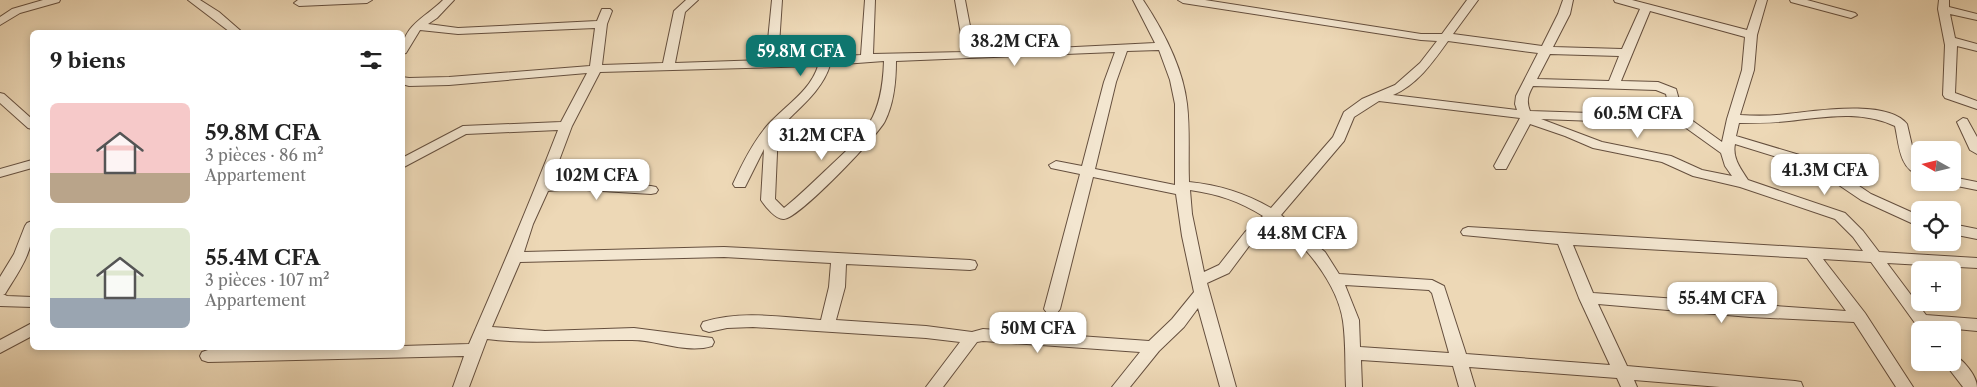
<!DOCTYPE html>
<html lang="fr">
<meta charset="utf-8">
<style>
:root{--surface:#fff;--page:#f6f6f6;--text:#222;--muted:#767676;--accent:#0f766e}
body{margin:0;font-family:"Libre Caslon Text",serif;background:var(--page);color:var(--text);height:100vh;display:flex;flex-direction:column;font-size:19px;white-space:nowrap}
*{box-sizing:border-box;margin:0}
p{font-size:16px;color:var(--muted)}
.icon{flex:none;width:28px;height:28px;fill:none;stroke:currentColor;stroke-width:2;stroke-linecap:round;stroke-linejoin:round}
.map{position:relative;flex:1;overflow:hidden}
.details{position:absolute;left:30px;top:30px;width:375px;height:320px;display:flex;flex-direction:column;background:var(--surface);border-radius:8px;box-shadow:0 2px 8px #0003}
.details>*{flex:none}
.needle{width:32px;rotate:278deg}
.buttons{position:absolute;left:1911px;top:141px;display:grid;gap:10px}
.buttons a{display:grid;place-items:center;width:50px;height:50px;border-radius:8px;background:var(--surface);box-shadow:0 2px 8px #0003;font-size:25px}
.price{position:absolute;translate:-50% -42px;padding:0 11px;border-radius:10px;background:#fff;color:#222;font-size:16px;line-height:32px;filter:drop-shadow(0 1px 2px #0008)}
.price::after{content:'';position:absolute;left:50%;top:30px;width:15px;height:11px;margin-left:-8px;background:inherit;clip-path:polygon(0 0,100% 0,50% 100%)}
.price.on{background:var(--accent);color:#fff}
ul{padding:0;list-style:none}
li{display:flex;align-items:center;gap:15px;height:125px;padding:0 20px}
li span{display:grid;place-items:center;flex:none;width:140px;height:100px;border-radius:8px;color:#555}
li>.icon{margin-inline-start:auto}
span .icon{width:60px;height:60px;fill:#fffc;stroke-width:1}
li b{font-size:21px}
h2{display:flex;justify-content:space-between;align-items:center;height:60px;padding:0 20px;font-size:21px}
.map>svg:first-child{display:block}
</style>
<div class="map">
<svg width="1977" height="387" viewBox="0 0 1977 387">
<rect width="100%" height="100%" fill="#edd8b6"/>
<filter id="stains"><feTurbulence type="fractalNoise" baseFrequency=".004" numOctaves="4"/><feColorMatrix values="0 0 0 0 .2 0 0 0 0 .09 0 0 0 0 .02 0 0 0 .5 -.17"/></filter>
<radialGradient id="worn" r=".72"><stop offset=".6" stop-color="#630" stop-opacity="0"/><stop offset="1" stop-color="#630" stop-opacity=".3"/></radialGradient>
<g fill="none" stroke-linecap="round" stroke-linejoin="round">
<defs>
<path id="minor" d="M43 0H60L59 2 20 13 0 25V17L12 9Z
M188 0H200L219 12 242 32H230Z
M298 0H372L367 3 299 6 294 3Z
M443 0H454L437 18 428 24 458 28 597 21 602 9H610L612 11 607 24 602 65 663 63 674 11 686 0H698L685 12 675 63 766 60 772 0H782L778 60 861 55 865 0H875L873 54 964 52 955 0H965L975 52 1155 43 1133 0H1143C1163 30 1183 68 1187 104 1190 129 1188 156 1189 182 1219 185 1245 193 1271 208L1333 137 1344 112 1362 99 1395 85 1420 63 1437 41 1421 40 1183 3 1178 0H1205L1421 34H1442L1467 0H1478L1453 34 1542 46 1558 14 1563 0H1573L1570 14 1553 47 1622 49 1640 9 1615 2 1614 0H1632L1747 30 1757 0H1767L1757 35 1754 70 1740 115C1756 116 1771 116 1787 114 1816 111 1887 99 1907 124L1913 150 1920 164V175C1899 170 1899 143 1895 126 1861 110 1825 117 1789 121 1772 123 1755 123 1739 123L1736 136 1813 159 1837 171 1871 194 1920 216V227L1861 200 1827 177 1803 165 1735 144C1732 158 1741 169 1748 180L1845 213 1863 231 1879 252 1977 258V268L1887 263 1926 315 1977 319V331L1935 327 1937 330H1920L1871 262 1823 259 1865 313 1913 387H1896L1854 322 1750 317 1598 304 1627 366 1795 381 1801 382 1803 387H1720L1634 380 1637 387H1621L1617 378 1469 367 1475 387H1459L1453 366 1361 360 1362 387H1346C1345 366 1346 342 1343 321 1338 285 1304 241 1273 222L1255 238 1229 273 1207 283 1236 387H1220L1198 308 1184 327 1159 351 1130 387H1112L1140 352 983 341 977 342 943 387H926L960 342 926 338 753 327 727 328 709 332 703 330 701 326 703 322C741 310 782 317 821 320L829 287 831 263 724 257 520 262 492 327 545 331 634 328 712 338 714 342 712 346C686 354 658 340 632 340 583 339 536 345 487 339L469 387H453L464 356 208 362 202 360 200 356 202 352 208 350 402 348V346L469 344C500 273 530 202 558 130L466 134 402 168V158L463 126 561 122 587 73 449 85 409 86 402 84V77L409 78 449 77 590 66 595 28 458 34 420 30 406 53 402 54C402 25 424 19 443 0ZM1650 11 1745 37 1742 70 1727 119 1722 142 1683 114 1676 89 1658 82 1621 81ZM1448 41 1538 53 1516 96 1515 104 1517 110 1393 95C1417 85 1433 62 1448 41ZM1159 50 1170 80 1175 104V185L1095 169 1116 82 1127 51ZM1115 52 1104 82 1082 166 1056 161 1049 165 1051 168 1080 174 1044 309 1047 313 1052 315 1057 313 1060 309 1093 177 1176 194 1182 236 1194 292 1172 319 1149 341 983 329 972 332 926 326 836 320 845 287 846 264 970 270 975 269 977 265 975 261 970 260 724 247 524 252 533 224 548 191 570 189 651 194 656 193 658 190 656 187 651 186 570 181 551 182 572 126 600 72 818 66C810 92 783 107 766 127 752 144 742 164 733 184L735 187H745L764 149 761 200C765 206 776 220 784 219 798 219 877 137 885 121 894 103 896 81 896 61ZM1550 54 1619 56 1609 81 1537 79ZM884 61C882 118 867 132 827 169 813 182 799 196 784 208L775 199 778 130C796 110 822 92 830 65ZM1533 86 1656 90 1666 94 1670 113 1650 115 1530 111C1526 101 1528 95 1533 86ZM1379 101 1520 118 1494 166 1496 169H1506L1530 124 1565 136 1593 148 1662 162 1693 176 1740 187 1835 219 1853 237 1863 251 1468 227 1463 229 1461 232 1463 235 1558 244 1579 298 1610 365 1466 354 1444 286 1432 280 1339 274 1325 252 1281 215 1344 141 1354 117ZM1541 119 1650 123 1675 120 1721 153 1725 166 1732 176 1702 170 1671 156 1602 142ZM1190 190C1218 194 1239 201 1263 216L1245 232 1219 265 1204 272 1192 214ZM1573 245 1807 258 1846 311 1593 293ZM1345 285 1429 290 1432 293 1449 353 1360 347 1359 320Z
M1790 0H1807L1855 13 1857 15 1851 18 1791 2Z
M1939 0H1949V7L1977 14V20L1950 14 1955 38 1977 44V51L1957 46 1955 93 1977 101V109L1945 98 1943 95 1945 45 1938 9Z
M0 93 4 94 32 119V129L28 128 0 103Z
M1963 118 1967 119 1977 137V154L1970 150 1957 122Z
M32 160V168L0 177V169Z
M1952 177 1977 182V190L1947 184 1946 182H1952Z
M32 221C36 249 19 271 5 294H3L7 296 32 297V307L0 306V277L14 254 25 226 27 223Z
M1952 224 1977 229V239L1952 234Z
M32 323V336L0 353V340Z
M1952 355C1963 358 1977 376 1977 387H1963L1946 365 1945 362H1952Z"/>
</defs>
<use href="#minor" stroke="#654f3e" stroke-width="2"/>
<use href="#minor" fill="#f3e6d0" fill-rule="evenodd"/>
</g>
<rect width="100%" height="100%" filter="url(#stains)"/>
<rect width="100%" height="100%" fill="url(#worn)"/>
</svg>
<div class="buttons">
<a><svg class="needle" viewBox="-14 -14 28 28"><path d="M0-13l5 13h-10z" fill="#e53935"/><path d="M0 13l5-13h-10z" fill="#767676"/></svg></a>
<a><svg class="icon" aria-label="locate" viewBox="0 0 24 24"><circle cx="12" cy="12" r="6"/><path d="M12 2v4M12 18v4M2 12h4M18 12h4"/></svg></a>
<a>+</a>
<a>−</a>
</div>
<b class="price" style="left:1015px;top:67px">38.2M CFA</b>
<b class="price on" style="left:801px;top:77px">59.8M CFA</b>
<b class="price" style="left:1638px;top:139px">60.5M CFA</b>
<b class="price" style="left:822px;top:161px">31.2M CFA</b>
<b class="price" style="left:1825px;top:196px">41.3M CFA</b>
<b class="price" style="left:597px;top:201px">102M CFA</b>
<b class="price" style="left:1302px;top:259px">44.8M CFA</b>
<b class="price" style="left:1722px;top:324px">55.4M CFA</b>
<b class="price" style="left:1038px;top:354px">50M CFA</b>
<section class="details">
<h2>9 biens<svg class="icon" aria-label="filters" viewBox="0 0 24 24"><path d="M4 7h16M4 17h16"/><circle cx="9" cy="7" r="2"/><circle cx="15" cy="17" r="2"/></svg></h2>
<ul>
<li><span style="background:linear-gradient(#f6c9c9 70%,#b9a48a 0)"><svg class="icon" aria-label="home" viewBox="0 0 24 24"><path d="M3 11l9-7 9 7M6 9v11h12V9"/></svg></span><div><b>59.8M CFA</b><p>3 pièces · 86 m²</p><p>Appartement</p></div></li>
<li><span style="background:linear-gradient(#dfe7d0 70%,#9aa5b1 0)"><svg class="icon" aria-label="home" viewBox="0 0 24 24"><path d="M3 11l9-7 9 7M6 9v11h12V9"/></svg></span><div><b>55.4M CFA</b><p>3 pièces · 107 m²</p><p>Appartement</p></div></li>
</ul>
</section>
</div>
